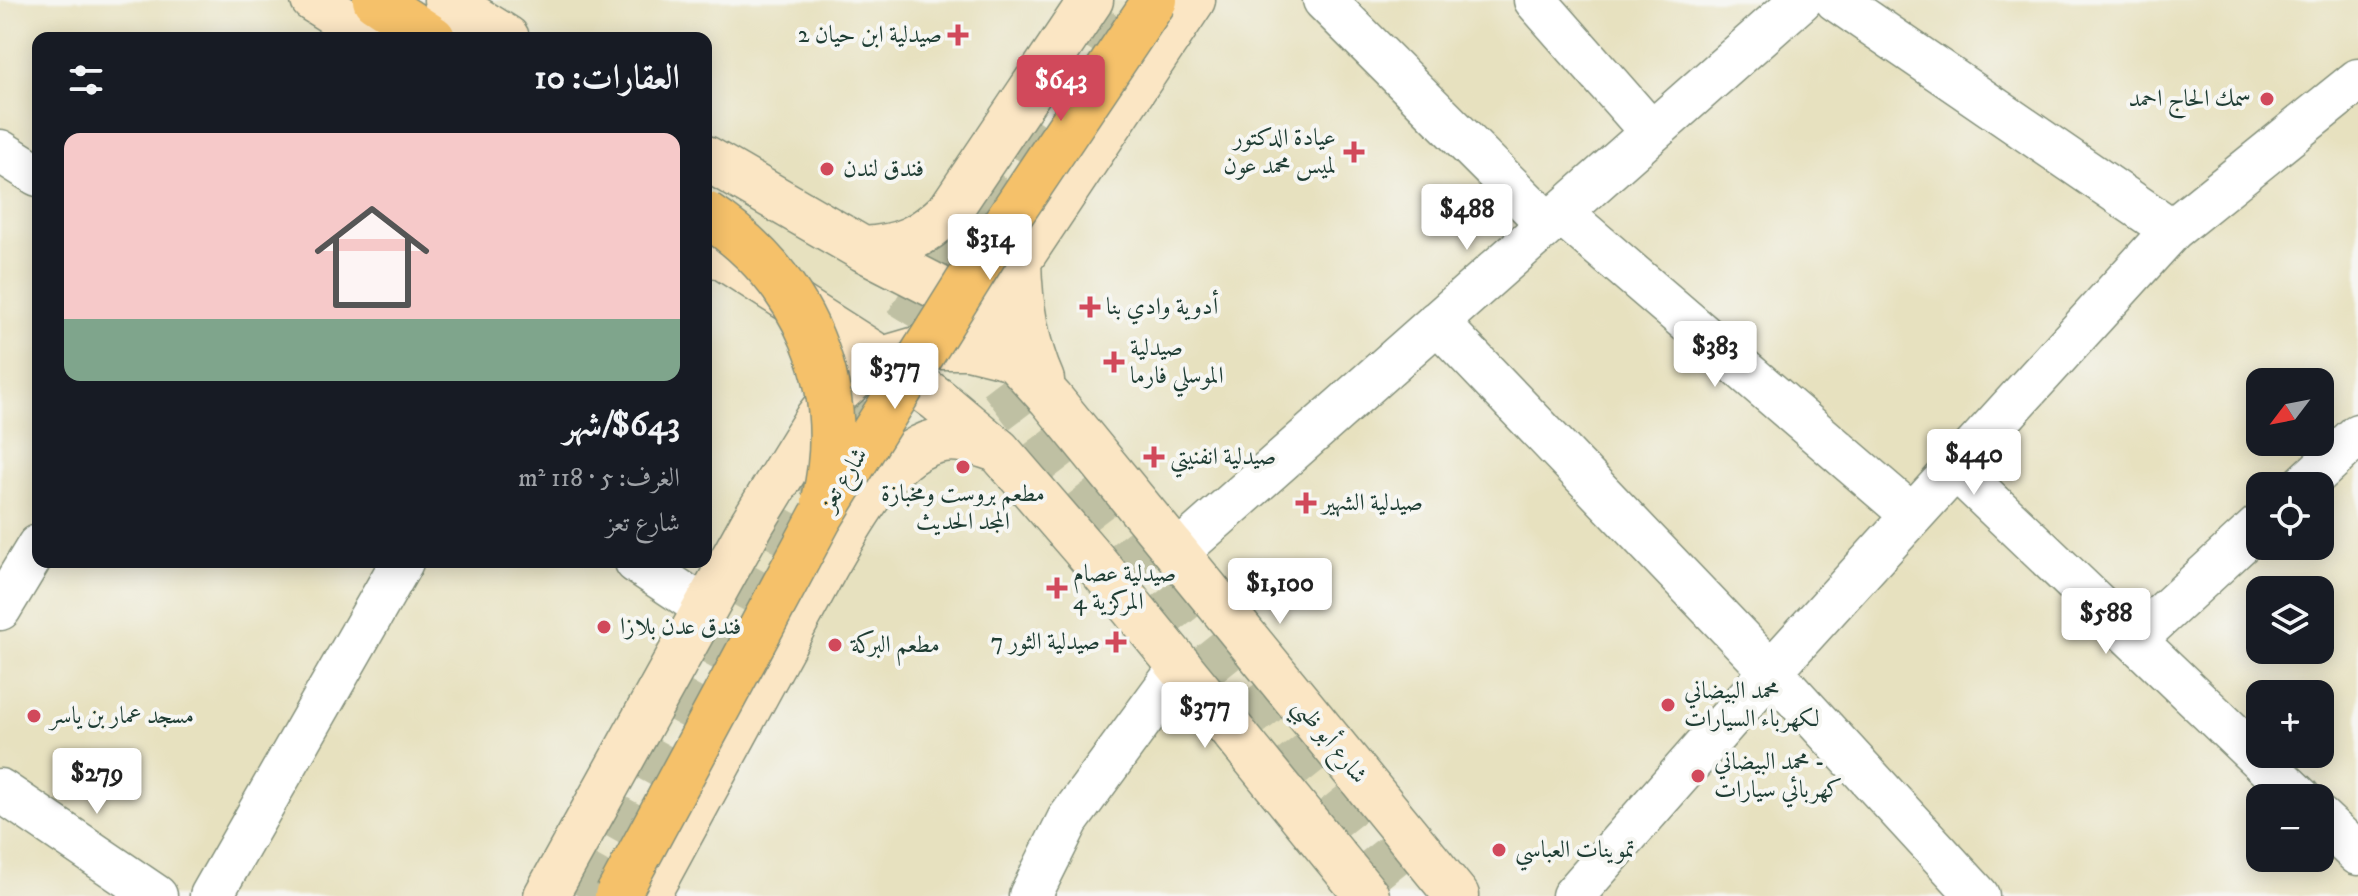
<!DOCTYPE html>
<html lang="ar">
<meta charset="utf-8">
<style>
:root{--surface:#171b24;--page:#242831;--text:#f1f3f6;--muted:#9ea1a6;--line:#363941;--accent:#d1495b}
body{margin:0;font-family:"IM FELL DW Pica",Amiri,serif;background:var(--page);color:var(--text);direction:rtl;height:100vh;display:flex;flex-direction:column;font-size:30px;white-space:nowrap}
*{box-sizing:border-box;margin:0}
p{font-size:26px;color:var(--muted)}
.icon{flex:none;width:44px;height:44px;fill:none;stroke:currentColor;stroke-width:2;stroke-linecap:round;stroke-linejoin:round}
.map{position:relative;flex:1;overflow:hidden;direction:ltr}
.sheet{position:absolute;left:32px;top:32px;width:680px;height:536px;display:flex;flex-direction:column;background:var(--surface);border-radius:16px;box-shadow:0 4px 20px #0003;direction:rtl}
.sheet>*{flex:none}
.needle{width:52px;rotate:238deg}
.tools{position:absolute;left:2246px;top:368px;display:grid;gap:16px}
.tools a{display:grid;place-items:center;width:88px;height:88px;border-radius:16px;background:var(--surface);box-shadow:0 4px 20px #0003;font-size:40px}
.price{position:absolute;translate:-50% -68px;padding:0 18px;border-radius:8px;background:#fff;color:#222;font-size:26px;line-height:52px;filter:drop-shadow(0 2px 4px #0008)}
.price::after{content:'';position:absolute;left:50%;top:48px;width:24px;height:18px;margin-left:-12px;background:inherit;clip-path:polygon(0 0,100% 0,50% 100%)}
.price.selected{background:var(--accent);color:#fff}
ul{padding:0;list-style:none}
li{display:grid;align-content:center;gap:16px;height:424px;padding:0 32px}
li+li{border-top:2px solid var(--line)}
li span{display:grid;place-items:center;height:248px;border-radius:16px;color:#555}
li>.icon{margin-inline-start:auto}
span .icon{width:144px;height:144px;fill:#fffc;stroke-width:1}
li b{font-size:34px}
h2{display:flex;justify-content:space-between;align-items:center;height:96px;padding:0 32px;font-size:34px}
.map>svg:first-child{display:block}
</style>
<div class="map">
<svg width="2358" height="896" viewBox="0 0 2358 896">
<rect width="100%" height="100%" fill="#f6f6f2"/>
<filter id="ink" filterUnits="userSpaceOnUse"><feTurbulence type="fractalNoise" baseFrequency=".0125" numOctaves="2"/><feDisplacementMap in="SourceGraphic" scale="16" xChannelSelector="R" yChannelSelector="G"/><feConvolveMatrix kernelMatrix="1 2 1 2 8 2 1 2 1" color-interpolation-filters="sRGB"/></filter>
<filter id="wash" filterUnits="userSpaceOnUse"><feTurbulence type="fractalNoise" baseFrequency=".006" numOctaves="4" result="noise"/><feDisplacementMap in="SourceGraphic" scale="32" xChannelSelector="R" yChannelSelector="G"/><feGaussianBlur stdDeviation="1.8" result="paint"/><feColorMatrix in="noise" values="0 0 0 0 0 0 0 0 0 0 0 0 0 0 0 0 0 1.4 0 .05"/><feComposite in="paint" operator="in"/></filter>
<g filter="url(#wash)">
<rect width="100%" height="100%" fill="#e7e1bf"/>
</g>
<g filter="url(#ink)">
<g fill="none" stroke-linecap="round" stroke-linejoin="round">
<path stroke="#bfc0a3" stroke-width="44" stroke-dasharray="44 22" stroke-linecap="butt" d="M970 322 993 371 1128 548 1405 896
M578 896 794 507 967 225 1117 0"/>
<defs>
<path id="street" d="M1324 0 1548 224
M1535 0 1651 132
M1836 0 2172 230
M0 151 38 175
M1561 213 1912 515
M1437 322 1771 671 1978 896
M1955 468 2300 798
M2303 486 2358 435
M1177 553 1801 0
M636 562 705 608
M0 609 38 546
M2136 639 2260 525
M0 790 156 896
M2320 818 2358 854
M211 896 402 562
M1030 896 1068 820 1181 666
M1573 896 1771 671 2172 230 2358 80"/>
<path id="secondary" d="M313 0 373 38
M446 0 507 38
M706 158 863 249 937 287 970 310 1051 399 1457 896
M706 247 882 359 938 400 999 451 1095 562 1367 896
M863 249C902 247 922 237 950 210L1091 0
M1019 261C1020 302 1025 342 1042 380
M943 322C975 309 997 288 1019 261L1193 0
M546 896 753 522 817 418 835 395 857 375 882 359 923 347H968L1017 359
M647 896 826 566C851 524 889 447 943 440 962 437 980 445 998 450"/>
<path id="primary" d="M375 0 433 38"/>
</defs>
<use href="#street" stroke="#838f7a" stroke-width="45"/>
<use href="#secondary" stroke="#838f7a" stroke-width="47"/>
<use href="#primary" stroke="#838f7a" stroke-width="47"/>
<use href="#street" stroke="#fff" stroke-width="42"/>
<use href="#secondary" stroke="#fbe6c4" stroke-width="44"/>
<use href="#primary" stroke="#f5c16b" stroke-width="44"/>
<defs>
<path id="primary-bridge" d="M706 214C804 278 851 386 824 500
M617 896 820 518 991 244 1155 0"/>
</defs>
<use href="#primary-bridge" stroke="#838f7a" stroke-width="47" stroke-linecap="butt"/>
<use href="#primary-bridge" stroke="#f5c16b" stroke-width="44"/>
</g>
</g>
<g fill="#d1495b" stroke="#f6f6f2" stroke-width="3">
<path d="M954 23h8v8h8v8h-8v8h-8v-8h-8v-8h8z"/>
<circle cx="2267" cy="99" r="8"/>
<path d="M1350 140h8v8h8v8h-8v8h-8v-8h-8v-8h8z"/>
<circle cx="827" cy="169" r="8"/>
<path d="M1086 295h8v8h8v8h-8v8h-8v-8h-8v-8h8z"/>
<path d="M1110 350h8v8h8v8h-8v8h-8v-8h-8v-8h8z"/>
<path d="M1150 445h8v8h8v8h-8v8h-8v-8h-8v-8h8z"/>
<circle cx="963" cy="467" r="8"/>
<path d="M1302 491h8v8h8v8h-8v8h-8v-8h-8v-8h8z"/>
<path d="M1053 576h8v8h8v8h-8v8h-8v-8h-8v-8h8z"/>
<circle cx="604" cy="627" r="8"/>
<path d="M1112 630h8v8h8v8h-8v8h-8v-8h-8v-8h8z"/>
<circle cx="835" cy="645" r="8"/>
<circle cx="1668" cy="705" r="8"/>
<circle cx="34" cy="716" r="8"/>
<circle cx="1698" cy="776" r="8"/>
<circle cx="1499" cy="850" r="8"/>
</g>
<g text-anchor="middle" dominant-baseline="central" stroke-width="8" stroke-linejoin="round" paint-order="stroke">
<g font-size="24" fill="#1f3d34" stroke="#f6f6f2" text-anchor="start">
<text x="942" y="35" text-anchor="end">صيدلية ابن حيان 2</text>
<text x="2251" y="99" text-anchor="end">سمك الحاج احمد</text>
<text x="1336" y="138" text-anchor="end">عيادة الدكتور<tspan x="1336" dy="28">لميس محمد عون</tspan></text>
<text x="843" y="169">فندق لندن</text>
<text x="1106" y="307">أدوية وادي بنا</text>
<text x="1130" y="348">صيدلية<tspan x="1130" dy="28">الموسلي فارما</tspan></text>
<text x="1170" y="457">صيدلية انفنيتي</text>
<text x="963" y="494" text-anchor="middle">مطعم بروست ومخبازة<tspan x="963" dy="28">المجد الحديث</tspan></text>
<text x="1322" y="503">صيدلية الشهير</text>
<text x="1073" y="574">صيدلية عصام<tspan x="1073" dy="28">المركزية 4</tspan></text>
<text x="620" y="627">فندق عدن بلازا</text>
<text x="1100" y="642" text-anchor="end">صيدلية الثور 7</text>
<text x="851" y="645">مطعم البركة</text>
<text x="1684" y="691">محمد البيضاني<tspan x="1684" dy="28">لكهرباء السيارات</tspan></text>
<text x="50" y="716">مسجد عمار بن ياسر</text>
<text x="1714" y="762">محمد البيضاني -<tspan x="1714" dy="28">كهربائي سيارات</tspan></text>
<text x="1515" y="850">تموينات العباسي</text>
</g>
<g font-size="24" fill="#1f3d34" stroke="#f6f6f2">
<text transform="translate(844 479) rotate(-58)">شارع تعز</text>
<text transform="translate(1330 741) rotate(51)">شارع أبو ظبي</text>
</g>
</g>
</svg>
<div class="tools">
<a><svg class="needle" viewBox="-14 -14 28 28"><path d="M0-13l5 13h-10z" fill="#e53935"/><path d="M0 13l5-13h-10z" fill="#9ea1a6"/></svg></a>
<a><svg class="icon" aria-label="locate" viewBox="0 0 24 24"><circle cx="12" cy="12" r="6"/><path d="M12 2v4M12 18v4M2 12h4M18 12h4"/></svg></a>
<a><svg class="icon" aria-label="layers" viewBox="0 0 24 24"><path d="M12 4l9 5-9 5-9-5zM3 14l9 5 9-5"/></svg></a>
<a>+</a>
<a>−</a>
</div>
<b class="price selected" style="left:1061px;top:123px">$643</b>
<b class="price" style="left:1467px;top:252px">$488</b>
<b class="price" style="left:990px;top:282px">$314</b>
<b class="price" style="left:1715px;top:389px">$383</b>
<b class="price" style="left:895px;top:411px">$377</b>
<b class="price" style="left:1974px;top:497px">$440</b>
<b class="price" style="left:1280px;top:626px">$1,100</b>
<b class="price" style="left:2106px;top:656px">$588</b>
<b class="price" style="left:1205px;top:750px">$377</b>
<b class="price" style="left:97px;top:816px">$279</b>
<section class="sheet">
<h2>العقارات: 10<svg class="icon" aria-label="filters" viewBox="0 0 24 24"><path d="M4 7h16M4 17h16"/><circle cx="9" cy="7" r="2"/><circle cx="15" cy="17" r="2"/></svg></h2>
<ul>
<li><span style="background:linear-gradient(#f6c9c9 75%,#7fa58c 0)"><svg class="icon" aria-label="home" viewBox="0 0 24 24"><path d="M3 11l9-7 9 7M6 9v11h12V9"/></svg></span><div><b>$643/شهر</b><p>الغرف: 5 · 118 m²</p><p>شارع تعز</p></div></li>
</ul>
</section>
</div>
